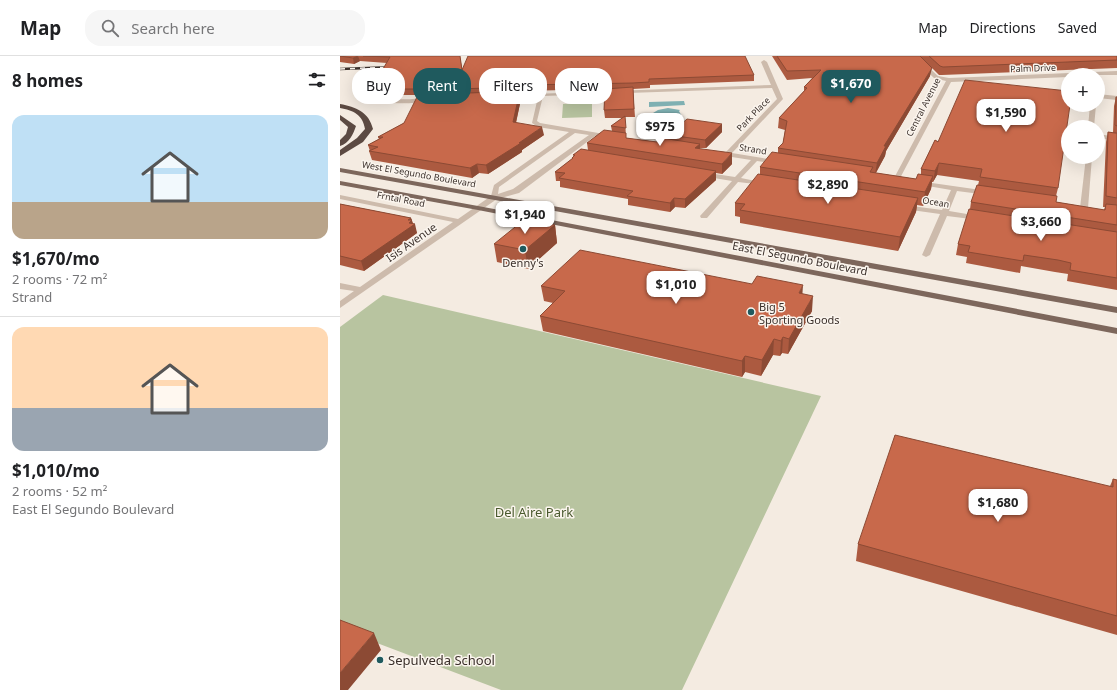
<!DOCTYPE html>
<meta charset="utf-8">
<style>
:root{--surface:#fff;--page:#f6f6f6;--text:#202124;--muted:#757577;--line:#e0e0e0;--accent:#1f5a5e}
body{margin:0;font-family:"Noto Sans",sans-serif;background:var(--page);color:var(--text);height:100vh;display:flex;flex-direction:column;font-size:15px;white-space:nowrap}
*{box-sizing:border-box;margin:0}
p{font-size:13px;color:var(--muted)}
.icon{flex:none;width:22px;height:22px;fill:none;stroke:currentColor;stroke-width:2;stroke-linecap:round;stroke-linejoin:round}
.map{position:relative;flex:1;overflow:hidden}
.side{display:flex;flex-direction:column;background:var(--surface);width:340px}
.side>*{flex:none}
.banner{position:absolute;left:12px;top:12px;width:380px;height:36px;display:flex;gap:8px}
.fabs{position:absolute;left:721px;top:12px;display:grid;gap:8px}
.fabs a{display:grid;place-items:center;width:44px;height:44px;border-radius:50%;background:var(--surface);box-shadow:0 4px 16px #0002;font-size:20px}
.price{position:absolute;translate:-50% -34px;padding:0 9px;border-radius:8px;background:#fff;color:#222;font-size:13px;line-height:26px;filter:drop-shadow(0 1px 2px #0008)}
.price::after{content:'';position:absolute;left:50%;top:24px;width:12px;height:9px;margin-left:-6px;background:inherit;clip-path:polygon(0 0,100% 0,50% 100%)}
.price.current{background:var(--accent);color:#fff}
ul{padding:0;list-style:none}
li{display:grid;align-content:center;gap:8px;height:212px;padding:0 12px}
li+li{border-top:1px solid var(--line)}
li span{display:grid;place-items:center;height:124px;border-radius:12px;color:#555}
li>.icon{margin-inline-start:auto}
span .icon{width:72px;height:72px;fill:#fffc;stroke-width:1}
li b{font-size:17px}
h2{display:flex;justify-content:space-between;align-items:center;height:48px;padding:0 12px;font-size:17px}
.tag{padding:0 14px;border-radius:16px;background:var(--surface);box-shadow:0 4px 16px #0002;font-size:14px;line-height:36px}
.tag.current{background:var(--accent);color:#fff}
header{display:flex;align-items:center;gap:24px;box-sizing:border-box;height:56px;padding:0 20px;background:var(--surface);border-bottom:1px solid var(--line)}
header strong{font-size:19px}
nav{display:flex;gap:22px;margin-inline-start:auto;font-size:14px}
.search{width:280px;height:36px;background:var(--page);display:flex;align-items:center;gap:10px;box-sizing:border-box;padding:0 14px;border-radius:16px;color:var(--muted);font-size:15px}
main{display:flex;flex:1;min-height:0}
.map>svg:first-child{display:block}
</style>
<header>
<strong>Map</strong>
<div class="search"><svg class="icon" aria-label="search" viewBox="0 0 24 24"><circle cx="10" cy="10" r="6"/><path d="M15 15l6 6"/></svg>Search here</div>
<nav><a>Map</a><a>Directions</a><a>Saved</a></nav>
</header>
<main>
<section class="side">
<h2>8 homes<svg class="icon" aria-label="filters" viewBox="0 0 24 24"><path d="M4 7h16M4 17h16"/><circle cx="9" cy="7" r="2"/><circle cx="15" cy="17" r="2"/></svg></h2>
<ul>
<li><span style="background:linear-gradient(#bfe0f5 70%,#b9a48a 0)"><svg class="icon" aria-label="home" viewBox="0 0 24 24"><path d="M3 11l9-7 9 7M6 9v11h12V9"/></svg></span><div><b>$1,670/mo</b><p>2 rooms · 72 m²</p><p>Strand</p></div></li>
<li><span style="background:linear-gradient(#ffd9b3 65%,#9aa5b1 0)"><svg class="icon" aria-label="home" viewBox="0 0 24 24"><path d="M3 11l9-7 9 7M6 9v11h12V9"/></svg></span><div><b>$1,010/mo</b><p>2 rooms · 52 m²</p><p>East El Segundo Boulevard</p></div></li>
</ul>
</section>
<div class="map">
<svg width="777" height="634" viewBox="0 0 777 634">
<rect width="100%" height="100%" fill="#f4ebe1"/>
<path fill="#b8c4a0" d="M252 47V61L222 62 223 48Z
M43 239 481 340 342 634H161L0 573V271Z"/>
<path fill="#7fb0b2" d="M344 45 345 49 309 51V46Z
M328 52 340 54 339 55 341 59C334 64 321 65 313 59V57L318 54Z"/>
<g fill="none" stroke-linecap="round" stroke-linejoin="round">
<path fill="#cdbbac" fill-rule="evenodd" d="M424 4 427 6 443 43 392 97 440 105V107L438 108 417 105 401 122 425 127V129L398 126 367 162H361L360 160 392 125 362 120 359 118 362 116 395 121 411 104 379 99 376 97 379 95 386 96 437 43 432 32 203 40 197 65 200 67 270 79 273 81 270 83 255 80 179 137 157 143 0 252V245L14 235 0 233V227L20 231 113 166 0 143V139L118 163 151 140 154 129 229 76 198 71 192 67 198 41 168 42 166 41V39L431 29 421 6ZM235 77 249 79 173 133 158 138 159 131Z
M579 6H583L598 20 609 22 777 15V19H728V21L611 26 559 124 556 126 553 124 606 25 594 22 579 8Z
M36 27 39 29 34 37C51 46 70 43 88 42L91 44 88 46C69 47 44 51 28 38L34 28Z
M758 38 777 40V44L758 42Z
M750 49H756L754 71H748Z
M758 78 777 81V85L758 82Z
M746 101H752L748 152 744 154 740 152Z
M578 125 648 135 652 137 648 139 617 135 609 155 639 160 643 162 639 164 607 160 590 199 586 201 582 199 600 158 564 153 560 151 564 149 602 154 611 134 576 128 575 127Z"/>
<path fill="#7d675c" fill-rule="evenodd" d="M0 112 777 251V257L0 116Z
M0 125 138 150 777 272V278L138 154 0 129Z"/>
<path fill="#5c4a42" fill-rule="evenodd" d="M0 48C16 51 29 56 33 73L23 86 0 100V94L17 82 25 73C23 59 13 54 0 52Z
M0 59 16 70C13 79 9 87 0 90V84L6 78 8 71 0 64Z"/>
<defs>
<path id="rail" d="M0 13 56 11"/>
</defs>
<use href="#rail" stroke="#3b302b" stroke-width="2.5"/>
<use href="#rail" stroke="#fbf5ee" stroke-width="1.5" stroke-dasharray="5" stroke-linecap="butt"/>
</g>
<path fill="#ac5a40" d="M0 0H120L122 13 414 19V25L310 29V32L293 33 295 61H285L286 82 317 86 329 83V79L382 68V76L366 92H360V93L392 108 382 118 376 117V124L345 152 335 151 330 156 288 149V143L220 131V125H216L215 116 232 103V102L234 100 233 99 248 94 247 87 272 75 271 70 283 62H265L264 54 265 33 183 35V37H180L181 43 176 67 204 79 182 94V96L148 118 139 117 132 122 32 104 29 95H30L28 89 39 83 38 81 64 67 83 39H58L56 33 39 34 38 28 42 22 40 18 47 7 20 5 14 8 0 6Z
M432 0H580L590 20 546 95 545 100 536 117 576 123 581 118V113L595 84 718 132 716 140V146L764 154 765 151H763L766 86 768 76 773 77 774 50 776 41H777V234L727 225 728 218 715 216 681 210 680 217 626 207 627 201 616 199 618 188 630 153 631 146 638 129 639 125 597 119 593 126H592L591 133 583 150 577 149 576 156 558 195 400 167V161L395 160V147L420 118V111L438 97V92L443 87 445 74 438 72 439 62 464 35V31L472 22 447 24Z
M580 0H777V12L602 19H599Z
M0 148 71 162 77 177 24 215 0 209Z
M215 169 217 187 188 213 157 206 154 188Z
M201 230 463 238 472 255 448 298 442 297 440 300 433 299 421 320 405 316 402 321 203 275 200 260 213 247 204 245Z
M773 423 777 424V579L516 505 518 488 770 430Z"/>
<path fill="#8c4a34" d="M18 0 20 5 14 8 13 2Z
M592 12 590 20 546 95 545 100 535 118 537 107 544 90Z
M180 35 181 43 174 75 173 66Z
M382 68V76L366 92 365 84Z
M202 71 204 79 182 94V96L148 118 146 109Z
M360 88V98L355 92Z
M392 97V108L382 118V108Z
M599 107 597 119 593 126 595 115Z
M137 108 139 117 132 122 130 112Z
M376 115V124L345 152V143Z
M593 120 591 133 583 150 585 136Z
M334 142 335 151 330 156V147Z
M578 142 576 156 558 195 560 181Z
M71 162 73 169 75 168 77 177 24 215 21 205Z
M215 169 217 187 188 213 185 194Z
M463 229 462 244 459 237Z
M473 240 472 255 448 298 449 283Z
M443 281 442 297 440 300 441 285Z
M434 283 433 299 421 320 422 304Z
M405 300V316L402 321V305Z
M34 577 41 594 8 634H0V617Z"/>
<path fill="#c8694b" stroke="#8c4a34" d="M0 0H18L13 2Z
M23 0H120L122 14 128 0H405L414 19 309 23V26L293 27 182 29V31L82 34 83 33H56L60 27 38 28 45 17 40 18 50 1Z
M437 0H580L592 12 544 90H546L537 107 438 92 443 87 447 65 439 62 467 32 464 31 481 14 447 15Z
M589 0H777V4L603 11 600 10Z
M625 24 728 35V49H730L718 132 640 121 642 113 599 107 595 115 581 113 595 84 598 86Z
M293 31 294 53 264 54 265 33Z
M180 35 173 66 202 71 179 87H181L146 109 137 108 130 112 29 95 38 91 28 89 43 81H38L64 67 78 39Z
M776 41H777V70L775 69Z
M285 60 286 72 271 70Z
M347 63 382 68 365 84 329 79Z
M264 74 286 77V82L317 86 322 82 360 88 355 92 392 97 382 108 247 87Z
M768 76 775 77H777V142L766 140Z
M241 93 376 115 345 143 334 142 330 147 287 140 293 135 219 122 225 117 215 116 233 102H232L235 99H233Z
M432 96 533 111 530 116 576 123 578 118 593 120 585 136 420 111Z
M418 118 578 142 560 181 400 154 405 148 395 147Z
M637 129 717 140 716 146 765 154 766 148 777 149V169L631 146Z
M0 148 71 162 68 164H72L69 167 75 168 21 205 0 200Z
M629 153 777 176V222L730 214 731 207 718 204 684 199 683 205 628 196 630 190 618 188Z
M185 163 215 169 185 194 154 188Z
M240 194 412 228 417 220 463 229 459 237 473 240 449 283 443 281 441 285 434 283 422 304 405 300 402 305 200 260 225 235 201 230Z
M555 379 773 431V423L777 424V560L518 488Z
M0 564 34 577 0 617Z"/>
<g fill="#1f5a5e" stroke="#fbf5ee" stroke-width="1.5">
<circle cx="183" cy="193" r="4"/>
<circle cx="411" cy="256" r="4"/>
<circle cx="40" cy="604" r="4"/>
</g>
<g text-anchor="middle" dominant-baseline="central" stroke-width="3" stroke-linejoin="round" paint-order="stroke">
<g font-size="9" fill="#3b302b" stroke="#fbf5ee">
<text transform="translate(693 12) rotate(-2)">Palm Drive</text>
<text transform="translate(583 51) rotate(-63)">Central Avenue</text>
<text transform="translate(413 58) rotate(-46)">Park Place</text>
<text transform="translate(413 93) rotate(9)">Strand</text>
<text transform="translate(79 118) rotate(10)">West El Segundo Boulevard</text>
<text transform="translate(61 143) rotate(11)">Frntal Road</text>
<text transform="translate(596 146) rotate(9)">Ocean</text>
</g>
<g font-size="11" fill="#3b302b" stroke="#fbf5ee">
<text transform="translate(71 186) rotate(-35)">Isis Avenue</text>
<text transform="translate(460 202) rotate(11)">East El Segundo Boulevard</text>
</g>
<g font-size="11" fill="#3b302b" stroke="#fbf5ee">
<text x="183" y="206">Denny's</text>
<text x="419" y="250" text-anchor="start">Big 5<tspan x="419" dy="13">Sporting Goods</tspan></text>
</g>
<g font-size="13" fill="#4a5a2e" stroke="#fbf5ee">
<text x="194" y="456">Del Aire Park</text>
</g>
<g font-size="13" fill="#3b302b" stroke="#fbf5ee" text-anchor="start">
<text x="48" y="604">Sepulveda School</text>
</g>
</g>
</svg>
<div class="fabs">
<a>+</a>
<a>−</a>
</div>
<b class="price current" style="left:511px;top:48px">$1,670</b>
<b class="price" style="left:666px;top:77px">$1,590</b>
<b class="price" style="left:320px;top:91px">$975</b>
<b class="price" style="left:488px;top:149px">$2,890</b>
<b class="price" style="left:185px;top:179px">$1,940</b>
<b class="price" style="left:701px;top:186px">$3,660</b>
<b class="price" style="left:336px;top:249px">$1,010</b>
<b class="price" style="left:658px;top:467px">$1,680</b>
<div class="banner">
<a class="tag">Buy</a>
<a class="tag current">Rent</a>
<a class="tag">Filters</a>
<a class="tag">New</a>
</div>
</div>
</main>
